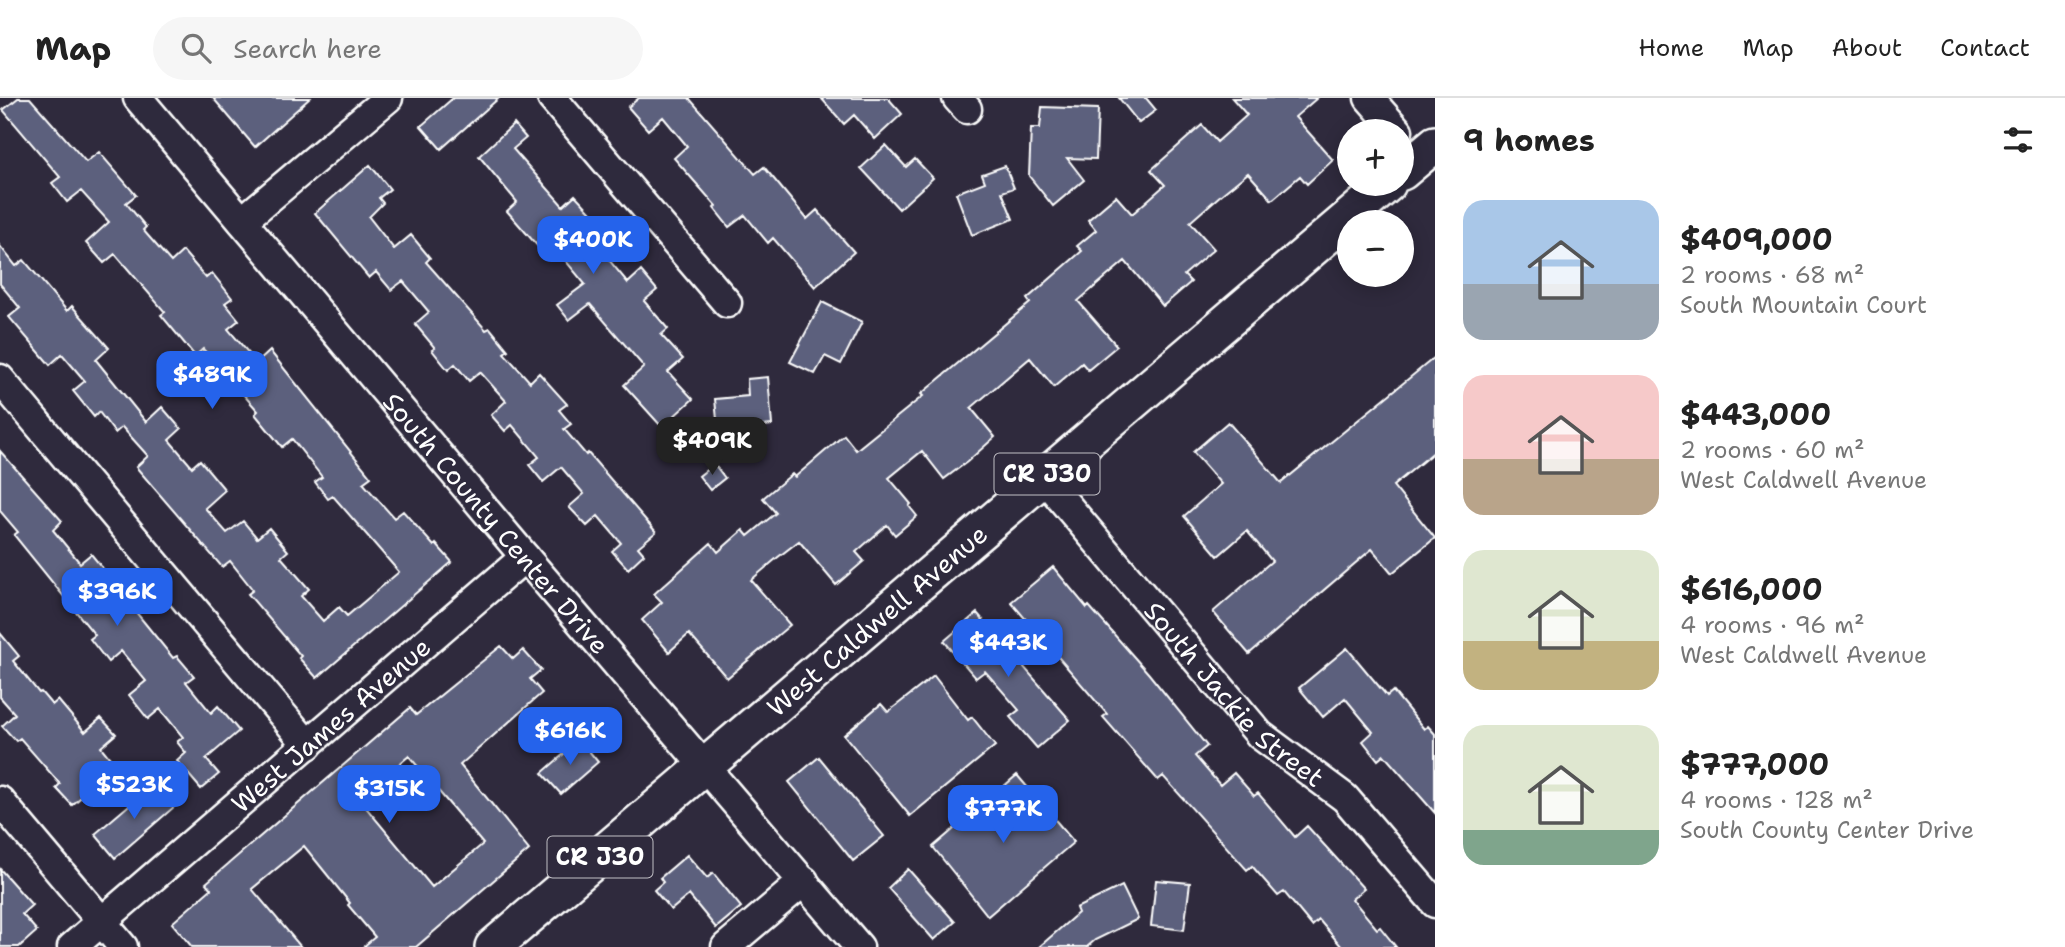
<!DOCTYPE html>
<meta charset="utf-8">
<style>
:root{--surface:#fff;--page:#f6f6f6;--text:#222;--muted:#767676;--line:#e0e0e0;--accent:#2563eb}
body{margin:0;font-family:"Shantell Sans",sans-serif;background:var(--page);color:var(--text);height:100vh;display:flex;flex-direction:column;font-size:26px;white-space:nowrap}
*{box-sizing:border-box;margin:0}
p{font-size:23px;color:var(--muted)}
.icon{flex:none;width:38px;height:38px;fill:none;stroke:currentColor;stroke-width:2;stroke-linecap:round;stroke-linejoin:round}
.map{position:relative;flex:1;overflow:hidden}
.details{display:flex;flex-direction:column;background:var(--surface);width:630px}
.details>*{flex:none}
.controls{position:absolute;left:1337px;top:21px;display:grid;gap:14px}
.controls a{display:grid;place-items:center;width:77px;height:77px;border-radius:50%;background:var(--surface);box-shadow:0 4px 18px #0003;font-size:35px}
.price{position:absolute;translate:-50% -60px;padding:0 16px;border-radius:14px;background:var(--accent);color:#fff;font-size:23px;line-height:46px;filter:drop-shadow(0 2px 4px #0008)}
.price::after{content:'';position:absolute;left:50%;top:42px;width:21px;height:16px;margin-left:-10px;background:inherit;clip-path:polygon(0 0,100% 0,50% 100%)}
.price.selected{background:#222;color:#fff}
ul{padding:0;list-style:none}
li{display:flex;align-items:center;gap:21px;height:175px;padding:0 28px}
li span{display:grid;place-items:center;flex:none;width:196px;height:140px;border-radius:21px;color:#555}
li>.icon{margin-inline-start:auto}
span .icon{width:84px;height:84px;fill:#fffc;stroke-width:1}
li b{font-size:30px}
h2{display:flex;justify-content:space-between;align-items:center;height:84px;padding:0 28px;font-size:30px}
header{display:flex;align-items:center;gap:42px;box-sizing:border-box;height:98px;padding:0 35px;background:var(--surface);border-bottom:2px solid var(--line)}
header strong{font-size:33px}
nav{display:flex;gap:38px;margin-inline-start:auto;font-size:24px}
.search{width:490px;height:63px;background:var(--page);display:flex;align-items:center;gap:18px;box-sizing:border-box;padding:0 24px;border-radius:38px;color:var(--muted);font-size:26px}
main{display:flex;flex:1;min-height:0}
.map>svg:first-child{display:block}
</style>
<header>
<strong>Map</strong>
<div class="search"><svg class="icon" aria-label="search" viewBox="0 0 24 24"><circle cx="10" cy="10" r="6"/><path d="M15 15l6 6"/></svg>Search here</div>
<nav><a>Home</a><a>Map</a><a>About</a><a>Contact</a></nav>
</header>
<main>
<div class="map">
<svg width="1435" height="849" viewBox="0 0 1435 849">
<rect width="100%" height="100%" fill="#2f2a3d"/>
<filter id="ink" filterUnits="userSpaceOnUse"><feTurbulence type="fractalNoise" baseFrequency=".0143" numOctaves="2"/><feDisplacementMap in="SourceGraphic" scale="14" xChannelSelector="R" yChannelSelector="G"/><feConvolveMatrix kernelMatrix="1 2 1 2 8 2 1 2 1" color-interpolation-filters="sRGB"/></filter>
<g filter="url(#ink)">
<path fill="#5c607d" stroke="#fff" stroke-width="2" fill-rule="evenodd" d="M18 0H30L86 64 99 54 136 97 126 105 146 129 143 132 171 164 183 153 206 180 212 175 232 200 225 205 239 222 228 231 257 265 270 253 371 379 363 385 394 420 403 413 434 448 436 446 452 464 317 580 299 560 301 558 248 496 253 492 230 463 222 469 136 369 148 358 122 329 115 335 99 314 94 319 73 293 85 283 62 256 50 267 9 219 20 210 0 186V148L16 168 24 162 67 213 72 208 109 250 96 262 146 324 162 309 181 331 169 342 192 369 200 362 225 392 205 410 227 435 243 423 257 440 269 430 288 453 281 459 309 491 301 498 323 523 339 509 347 518 399 474 333 398 328 401 315 384 322 379 292 341 282 349 255 316 258 313 203 251 195 258 161 217 165 214 115 156 104 165 86 145 109 124 81 93 67 104 52 85 60 79 3 12Z
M213 0H310L255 49Z
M453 0H499L441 51 421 28Z
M639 0H689L755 76 764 69 807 121 817 112 854 154 815 189 773 140 768 145 745 117 729 129 714 110 716 108 674 60 687 48 663 19 648 32 628 9Z
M821 0H888L902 16 875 41 854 17 844 26Z
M1119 0H1146L1156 12 1139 25Z
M1232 0H1317L1295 19 1333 62 1307 86 1300 78 1272 102 1248 75 1222 96 1190 124 1214 151 1184 177 1191 184 1163 208 1125 163 1078 203 1117 248 1088 272 1082 265 1054 289 1030 260 971 310 995 339 967 364 944 381 922 353 889 380 911 406 909 408 917 418 895 437 887 427 856 454 864 463 836 487 799 443 777 460 751 482 790 527 727 580 689 536 669 554 642 522 662 504 654 496 711 445 718 454 743 432 748 438 776 415 763 400 792 376 795 379 844 337 856 352 923 298 921 296 1030 205 1027 201 1082 153 1077 148 1096 132 1088 122 1116 98 1132 116 1165 87 1151 72 1202 27 1217 44 1247 17Z
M1042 9 1098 11 1096 61 1067 60 1084 82 1053 108 1029 78 1031 30H1040Z
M514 26 526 40 513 51 563 108 575 97 590 113 616 146 604 156 628 185 641 173 657 192 644 203 668 231 661 237 683 261 668 274 693 301 662 329 624 287 644 269 590 206 569 222 557 207 585 186 550 144 541 152 507 113 517 104 479 58Z
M886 47 906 69 915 61 933 80 899 111 861 70Z
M370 67 390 91 379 100 383 105 369 119 394 151 411 137 430 160 426 164 486 232 490 230 508 252 504 255 530 284 539 275 567 306 559 312 571 326 564 331 586 357 588 355 656 434 638 449 644 456 628 471 612 453 621 445 598 418 587 428 569 409 584 396 561 369 543 384 529 367 539 359 512 327 505 333 491 317 506 303 480 274 469 283 455 266 448 272 432 252 435 250 415 226 429 214 403 183 391 192 376 174 369 180 315 115Z
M1005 68 1014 90 1002 94 1013 121 972 137 956 95 985 84 982 76Z
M822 204 862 224 841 266 825 258 815 276 790 264Z
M1435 259V353L1393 388 1435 440 1392 475 1372 451 1249 556 1213 514 1272 463 1247 433 1218 458 1184 418 1221 386 1193 354 1228 324 1281 385Z
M768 279 772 327 718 332 715 301 748 298 747 281Z
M0 353 62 423 53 432 80 465 91 456 105 473 95 481 123 514 131 508 173 560 177 558 194 578 186 584 211 615 218 608 239 633 206 661 219 676 201 691 177 663 186 655 177 644 183 639 160 611 148 621 129 597 146 583 121 553 108 564 90 541 95 537 14 437 18 434 0 413Z
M714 366 725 380 710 392 699 378Z
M1053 469 1087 510 1089 508 1149 576 1207 648 1195 658 1220 687 1234 675 1254 698 1258 695 1295 739 1307 728 1364 791 1352 801 1377 831 1380 829 1396 849H1342L1319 822 1312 828 1284 794 1278 798 1252 768 1247 772 1163 678 1158 682 1103 619 1107 616 1011 504Z
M977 515 1070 622 1037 650 1010 619 1019 612 985 573 976 580 944 543Z
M0 535 19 558 13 563 39 595 41 594 52 607 58 602 85 634 101 620 116 636 101 649 114 665 102 675 105 678 72 707 56 690 60 686 20 640 16 643 2 628 15 616 0 599Z
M501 548 513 561 523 552 541 572 530 581 542 595 460 667 529 752 416 849H363L375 839 348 807 350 805 304 748 252 791 301 849H192L172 825 211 791 206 785 410 610 416 617ZM409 658 483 746 432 789 358 700Z
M1347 550 1387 598 1393 593 1424 631 1428 628 1435 636V715L1384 657 1378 662 1363 643 1373 634 1345 600 1323 619 1299 590Z
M934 578 968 622 972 619 995 648 910 718 844 637 881 606 888 614Z
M580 642 598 664 561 696 542 675Z
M819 659 884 738 853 763 789 684Z
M1017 677 1074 744 988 818 933 749Z
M154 686 174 709 115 760 95 736Z
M687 757 707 780 713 775 741 809 716 830 689 797 671 812 654 792 663 784 660 780Z
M0 771 32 807 22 816 37 833 19 849H0Z
M908 771 955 824 934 842 888 790Z
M1156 782 1190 785 1184 832 1151 828Z
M1122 788 1138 821 1095 842 1087 849H1039L1078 815 1076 810Z"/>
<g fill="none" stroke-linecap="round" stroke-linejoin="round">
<defs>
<g id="minor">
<path id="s1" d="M138 0 525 459 859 849"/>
<path d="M552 0 727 205"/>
<path d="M957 0 967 11"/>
<path d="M1369 0 1398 33"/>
<path d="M242 123 388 0"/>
<path d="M0 281 308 647"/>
<path id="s2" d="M1043 379 1260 637 1345 700 1435 805"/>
<path d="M0 703 123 849"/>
<path id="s3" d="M72 849 525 459"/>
<path d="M726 849 804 783"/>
</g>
<g id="major">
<path d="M1402 74 1435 46"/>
<path id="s4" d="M493 849 1388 86"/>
</g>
</defs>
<use href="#minor" stroke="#fff" stroke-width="33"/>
<use href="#major" stroke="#fff" stroke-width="40"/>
<use href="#minor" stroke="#2f2a3d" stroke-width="28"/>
<use href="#major" stroke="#2f2a3d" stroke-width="35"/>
</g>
</g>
<g text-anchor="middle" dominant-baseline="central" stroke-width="5" stroke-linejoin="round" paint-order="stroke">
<g fill="#2f2a3d" stroke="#c1bfc5" stroke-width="2">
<rect x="994.5" y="355.5" width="105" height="41" rx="5"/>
<rect x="547.5" y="738.5" width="105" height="41" rx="5"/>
</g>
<g font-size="24" font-weight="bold" fill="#fff">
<text x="1047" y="376">CR J30</text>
<text x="600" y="759">CR J30</text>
</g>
<g font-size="26" fill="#fff" stroke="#2f2a3d">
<text stroke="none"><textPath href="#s1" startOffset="556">South County Center Drive</textPath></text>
<text stroke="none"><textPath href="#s4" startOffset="504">West Caldwell Avenue</textPath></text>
<text stroke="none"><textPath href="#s2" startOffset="290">South Jackie Street</textPath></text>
<text stroke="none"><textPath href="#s3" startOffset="341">West James Avenue</textPath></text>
</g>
</g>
</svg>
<div class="controls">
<a>+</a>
<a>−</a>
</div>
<b class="price" style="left:593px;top:178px">$400K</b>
<b class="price" style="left:212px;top:313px">$489K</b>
<b class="price selected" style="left:712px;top:379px">$409K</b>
<b class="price" style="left:117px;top:530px">$396K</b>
<b class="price" style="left:1008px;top:581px">$443K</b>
<b class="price" style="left:570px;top:669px">$616K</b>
<b class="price" style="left:134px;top:723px">$523K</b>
<b class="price" style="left:389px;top:727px">$315K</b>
<b class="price" style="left:1003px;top:747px">$777K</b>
</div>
<section class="details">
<h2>9 homes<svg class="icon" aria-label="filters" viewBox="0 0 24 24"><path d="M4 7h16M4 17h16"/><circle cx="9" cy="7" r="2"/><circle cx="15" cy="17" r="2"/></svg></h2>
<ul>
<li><span style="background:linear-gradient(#a9c7e8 60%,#9aa5b1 0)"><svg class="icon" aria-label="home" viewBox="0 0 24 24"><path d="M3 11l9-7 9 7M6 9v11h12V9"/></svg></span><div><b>$409,000</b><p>2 rooms · 68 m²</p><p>South Mountain Court</p></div></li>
<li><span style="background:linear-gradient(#f6c9c9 60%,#b9a48a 0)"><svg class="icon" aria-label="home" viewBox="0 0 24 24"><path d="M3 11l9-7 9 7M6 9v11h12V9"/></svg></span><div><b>$443,000</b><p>2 rooms · 60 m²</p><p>West Caldwell Avenue</p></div></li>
<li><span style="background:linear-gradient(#dfe7d0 65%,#c2b280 0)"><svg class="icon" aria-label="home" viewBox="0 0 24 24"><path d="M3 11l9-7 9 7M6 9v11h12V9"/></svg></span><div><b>$616,000</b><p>4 rooms · 96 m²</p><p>West Caldwell Avenue</p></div></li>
<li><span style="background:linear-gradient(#dfe7d0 75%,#7fa58c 0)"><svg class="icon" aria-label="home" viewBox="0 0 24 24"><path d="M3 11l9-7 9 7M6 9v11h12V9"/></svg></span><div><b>$777,000</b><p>4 rooms · 128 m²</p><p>South County Center Drive</p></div></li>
</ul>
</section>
</main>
